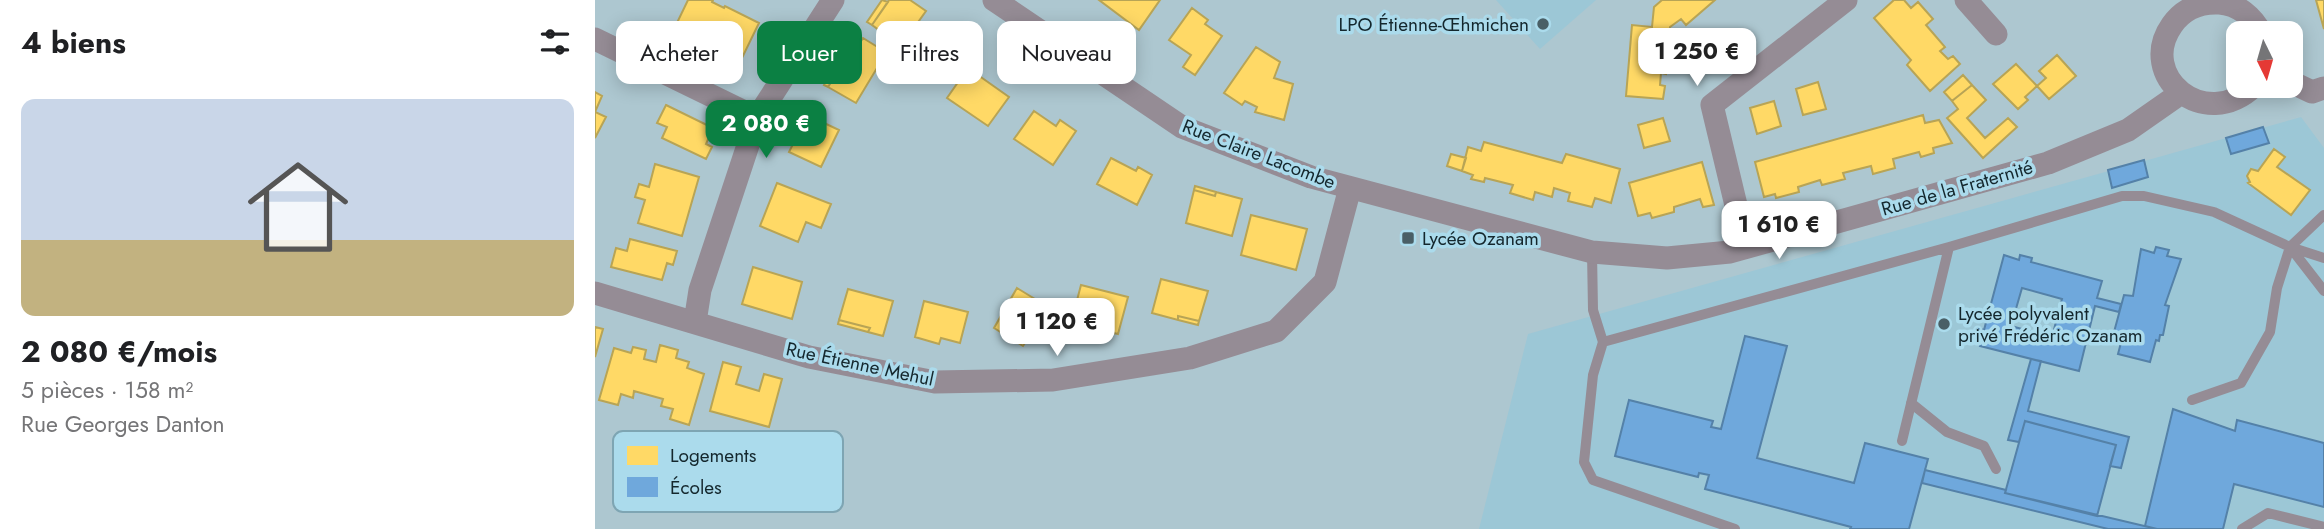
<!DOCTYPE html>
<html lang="fr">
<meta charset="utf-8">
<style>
:root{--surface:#fff;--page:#f6f6f6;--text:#202124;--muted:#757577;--accent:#0b8043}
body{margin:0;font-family:Jost,sans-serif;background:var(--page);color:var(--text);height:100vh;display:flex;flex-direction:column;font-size:26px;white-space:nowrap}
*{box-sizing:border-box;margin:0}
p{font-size:23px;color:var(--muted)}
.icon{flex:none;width:38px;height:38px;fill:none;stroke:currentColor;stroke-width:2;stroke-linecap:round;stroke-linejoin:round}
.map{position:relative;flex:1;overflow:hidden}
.panel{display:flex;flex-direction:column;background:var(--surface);width:595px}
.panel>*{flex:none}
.banner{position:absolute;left:21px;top:21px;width:665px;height:63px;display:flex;gap:14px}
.needle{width:46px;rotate:175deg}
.controls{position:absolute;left:1631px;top:21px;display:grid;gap:14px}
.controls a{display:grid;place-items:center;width:77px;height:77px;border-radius:14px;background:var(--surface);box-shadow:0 4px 18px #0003;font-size:35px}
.price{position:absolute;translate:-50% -60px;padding:0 16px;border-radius:14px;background:#fff;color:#222;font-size:23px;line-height:46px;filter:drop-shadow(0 2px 4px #0008)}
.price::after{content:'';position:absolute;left:50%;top:42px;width:21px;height:16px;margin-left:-10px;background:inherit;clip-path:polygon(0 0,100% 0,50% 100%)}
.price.current{background:var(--accent);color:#fff}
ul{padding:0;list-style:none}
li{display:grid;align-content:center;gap:14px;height:371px;padding:0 21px}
li span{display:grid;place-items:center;height:217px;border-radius:14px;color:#555}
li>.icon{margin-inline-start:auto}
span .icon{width:126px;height:126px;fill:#fffc;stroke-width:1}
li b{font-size:30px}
h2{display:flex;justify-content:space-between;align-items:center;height:84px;padding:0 21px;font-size:30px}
.tag{padding:0 24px;border-radius:14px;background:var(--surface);box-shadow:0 4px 18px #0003;font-size:24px;line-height:63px}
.tag.current{background:var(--accent);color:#fff}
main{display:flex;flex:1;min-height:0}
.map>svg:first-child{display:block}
</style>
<main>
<section class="panel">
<h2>4 biens<svg class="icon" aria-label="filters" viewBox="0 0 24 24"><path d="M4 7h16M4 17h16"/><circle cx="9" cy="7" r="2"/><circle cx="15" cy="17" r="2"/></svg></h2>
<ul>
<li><span style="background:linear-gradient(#c9d6e8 65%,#c2b280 0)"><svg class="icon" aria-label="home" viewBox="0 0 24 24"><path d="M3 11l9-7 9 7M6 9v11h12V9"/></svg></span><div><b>2 080 €/mois</b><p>5 pièces · 158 m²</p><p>Rue Georges Danton</p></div></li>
</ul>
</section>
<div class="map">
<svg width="1729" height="529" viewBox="0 0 1729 529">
<rect width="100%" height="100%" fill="#adc7d0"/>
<path fill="#9cc7d6" d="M901 0H1001L945 49Z
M1706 117 1729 148V529H884L933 334Z"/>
<path fill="#ffd966" stroke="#b8a455" stroke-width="2" d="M93 0H118L117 2 129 8 130 6 164 23 146 60 125 51 122 56 95 43 98 38 79 29Z
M287 0 293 2 277 25 272 22Z
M294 0H315L331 11 306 46 277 25Z
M504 0H565L544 30Z
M1067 0H1120L1091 25 1086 19 1075 27 1074 40 1069 39 1068 50 1073 51 1071 74 1066 73 1065 85 1070 86 1068 99 1031 96 1037 25 1057 27 1059 7Z
M1299 0H1309L1316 8 1323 2 1338 19 1331 25 1350 47 1345 51 1353 59 1358 56 1365 64 1335 91 1312 65 1316 60 1279 18Z
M1721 0H1729V29Z
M597 8 613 20 610 24 627 36 600 75 588 67 596 55 574 40Z
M268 38 297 56 290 66 285 63 261 103 233 87 245 69 241 67 254 45 261 49Z
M661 47 685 62 679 78 698 84 689 120 660 112 662 107 650 101 647 105 629 93Z
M1462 55 1481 76 1454 99 1442 86 1451 78 1444 71Z
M1421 64 1442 86 1430 97 1433 100 1423 109 1398 84Z
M241 67 245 69 233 87 229 85Z
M373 68 414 97 393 126 352 98Z
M1368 75 1377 85 1357 101 1349 92Z
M1223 82 1231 109 1208 115 1201 89Z
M1377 85 1391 100 1372 118 1390 138 1413 118 1422 127 1388 158 1352 118 1363 109 1357 101Z
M0 92 7 96 0 112 11 117 0 138Z
M1179 101 1186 126 1162 134 1155 108Z
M71 105 118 128 111 144 117 147 111 159 67 138 72 127 62 123Z
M439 111 461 126 465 120 481 131 458 165 419 139Z
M208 113 244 130 226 167 194 152 206 128 202 125Z
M1328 115 1330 123 1344 120 1357 143 1338 148 1339 153 1326 157 1324 152 1298 159 1300 168 1278 174 1276 166 1248 173 1250 179 1227 185 1225 180 1203 187 1204 192 1181 198 1180 194 1169 197 1160 162Z
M1068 118 1075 141 1049 148 1043 125Z
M889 142 967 163 971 154 1025 169 1016 203 1000 198 997 207 973 201 975 193 959 188 957 197 940 192 938 200 915 193 918 185 890 178 889 182 876 179 878 175 867 171 873 147 886 151Z
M1679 149 1690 157 1682 167 1715 190 1696 215 1653 183 1655 182 1652 176 1656 169 1663 171Z
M856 154 871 158 867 171 852 166Z
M516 158 541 171 543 167 557 175 542 205 502 184Z
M1107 162 1119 205 1108 207 1105 199 1079 207V212L1057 218 1055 213 1043 216 1034 183Z
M60 164 104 177 87 236 43 223 50 200 40 197 44 184 54 187Z
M182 183 236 204 226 228 211 222 203 242 165 226Z
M600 186 621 192 620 196 599 190Z
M599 190 620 196 621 192 647 199 637 236 591 223Z
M656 215 712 229 701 270 646 255Z
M35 239 82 251 78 265 72 263 67 280 16 267 21 248 32 251Z
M158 267 207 282 197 319 147 304Z
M566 279 613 291 604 321 583 316V320L557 313Z
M486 285 533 297 523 334 476 323Z
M422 288 453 307 428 346 399 328Z
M253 289 298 301 288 336 273 332 275 328 244 320Z
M329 301 373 312 365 343 346 338 344 344 320 337Z
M583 316 604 321 603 325 583 320Z
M244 320 275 328 273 332 243 324Z
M0 327 8 329 0 357Z
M65 345 83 350 81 358 94 362 92 368 109 374 94 425 75 419 78 409 66 406 68 399 39 391 38 398 26 394 23 405 4 400 19 348 36 353 38 347 51 350 49 359 61 362Z
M128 362 146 367 141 384 164 391 169 374 187 379 174 427 115 411Z"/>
<path fill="#6fa8dc" stroke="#5481a8" stroke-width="2" fill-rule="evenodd" d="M1668 127 1674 143 1636 154 1631 138Z
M1549 160 1553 177 1517 188 1513 170Z
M1561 247 1574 250 1572 256 1586 259 1570 305 1574 306 1568 335H1565L1564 341 1561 340 1555 362 1523 354 1528 335 1519 332 1529 295 1538 296 1546 249 1559 253Z
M1409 255 1424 260 1425 255 1437 258 1436 262 1507 281 1502 298 1526 304 1524 312 1500 306 1484 371 1385 346 1386 342 1382 341 1384 329 1389 330ZM1427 288 1467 299 1457 337 1416 326Z
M1150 336 1192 346 1162 458 1259 483 1270 443 1333 459 1314 529H1255L1256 527 1110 489 1114 475 1104 473 1103 477 1020 456 1034 400 1118 421 1116 427 1126 429Z
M1436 359 1446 361 1433 411 1534 437 1526 468 1515 466 1521 445 1430 421 1424 442 1413 440Z
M1578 409 1640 431 1642 420 1729 443V507L1639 484 1628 529H1562L1550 526Z
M1430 421 1521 445 1502 516 1410 493Z
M1330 470 1411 490 1410 493 1562 529H1513L1327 483Z"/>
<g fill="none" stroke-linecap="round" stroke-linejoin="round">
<path stroke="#958c95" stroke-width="10" d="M1695 247 1729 258
M997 252 998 310 1008 342
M1597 400 1646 383 1675 332 1682 288 1695 247 1729 215
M1316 403 1352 432 1389 446 1401 469
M1307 441 1354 247
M1140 529 998 480 989 462 998 375 1008 342 1354 247 1527 196H1549L1619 212 1695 247 1729 291
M1647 529 1673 513 1729 527"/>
<path stroke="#958c95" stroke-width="23" d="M399 0 587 127 716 177 997 252 1072 258 1135 252 1453 163 1533 130 1586 93
M1371 0 1401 34
M0 39 162 118
M1696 82 1717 92 1729 88
M1659 86C1610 133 1541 76 1577 25 1588 9 1605 2 1624 3 1643 4 1658 17 1666 33
M1151 247 1117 105 1251 0
M0 293 214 357 340 382 458 380 595 358 681 331 730 282 755 188
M100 322 105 290 162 118 238 0"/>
</g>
<g fill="#4a5f66" stroke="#abdbec" stroke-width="2.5">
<circle cx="948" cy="24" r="7"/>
<rect x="806" y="231" width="14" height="14" rx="3.5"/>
<circle cx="1349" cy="324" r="7"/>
</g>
<g text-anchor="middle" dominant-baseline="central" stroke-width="7" stroke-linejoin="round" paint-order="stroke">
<g font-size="19" fill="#14272d" stroke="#abdbec" text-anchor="start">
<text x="934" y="24" text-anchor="end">LPO Étienne-Œhmichen</text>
<text x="827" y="238">Lycée Ozanam</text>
<text x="1363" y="313">Lycée polyvalent<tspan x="1363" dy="22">privé Frédéric Ozanam</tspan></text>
</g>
<g font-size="19" fill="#14272d" stroke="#abdbec">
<text transform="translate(664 154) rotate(21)">Rue Claire Lacombe</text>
<text transform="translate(1362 188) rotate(-16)">Rue de la Fraternité</text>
<text transform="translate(265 364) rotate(12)">Rue Étienne Mehul</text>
</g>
</g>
<rect x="18" y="431" width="230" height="81" rx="10" fill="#abdbec" stroke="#7ea5b3" stroke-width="2"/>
<rect x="32" y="446" width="31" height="19" fill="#ffd966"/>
<rect x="32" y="477" width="31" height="20" fill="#6fa8dc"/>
<g font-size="19" fill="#14272d">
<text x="75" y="462">Logements</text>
<text x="75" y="494">Écoles</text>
</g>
</svg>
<div class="controls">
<a><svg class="needle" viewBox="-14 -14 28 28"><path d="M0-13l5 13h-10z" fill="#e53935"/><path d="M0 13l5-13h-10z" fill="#757577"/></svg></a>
</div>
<b class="price" style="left:1102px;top:88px">1 250 €</b>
<b class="price current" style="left:171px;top:160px">2 080 €</b>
<b class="price" style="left:1184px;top:261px">1 610 €</b>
<b class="price" style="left:462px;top:358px">1 120 €</b>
<div class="banner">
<a class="tag">Acheter</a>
<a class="tag current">Louer</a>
<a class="tag">Filtres</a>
<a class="tag">Nouveau</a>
</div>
</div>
</main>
